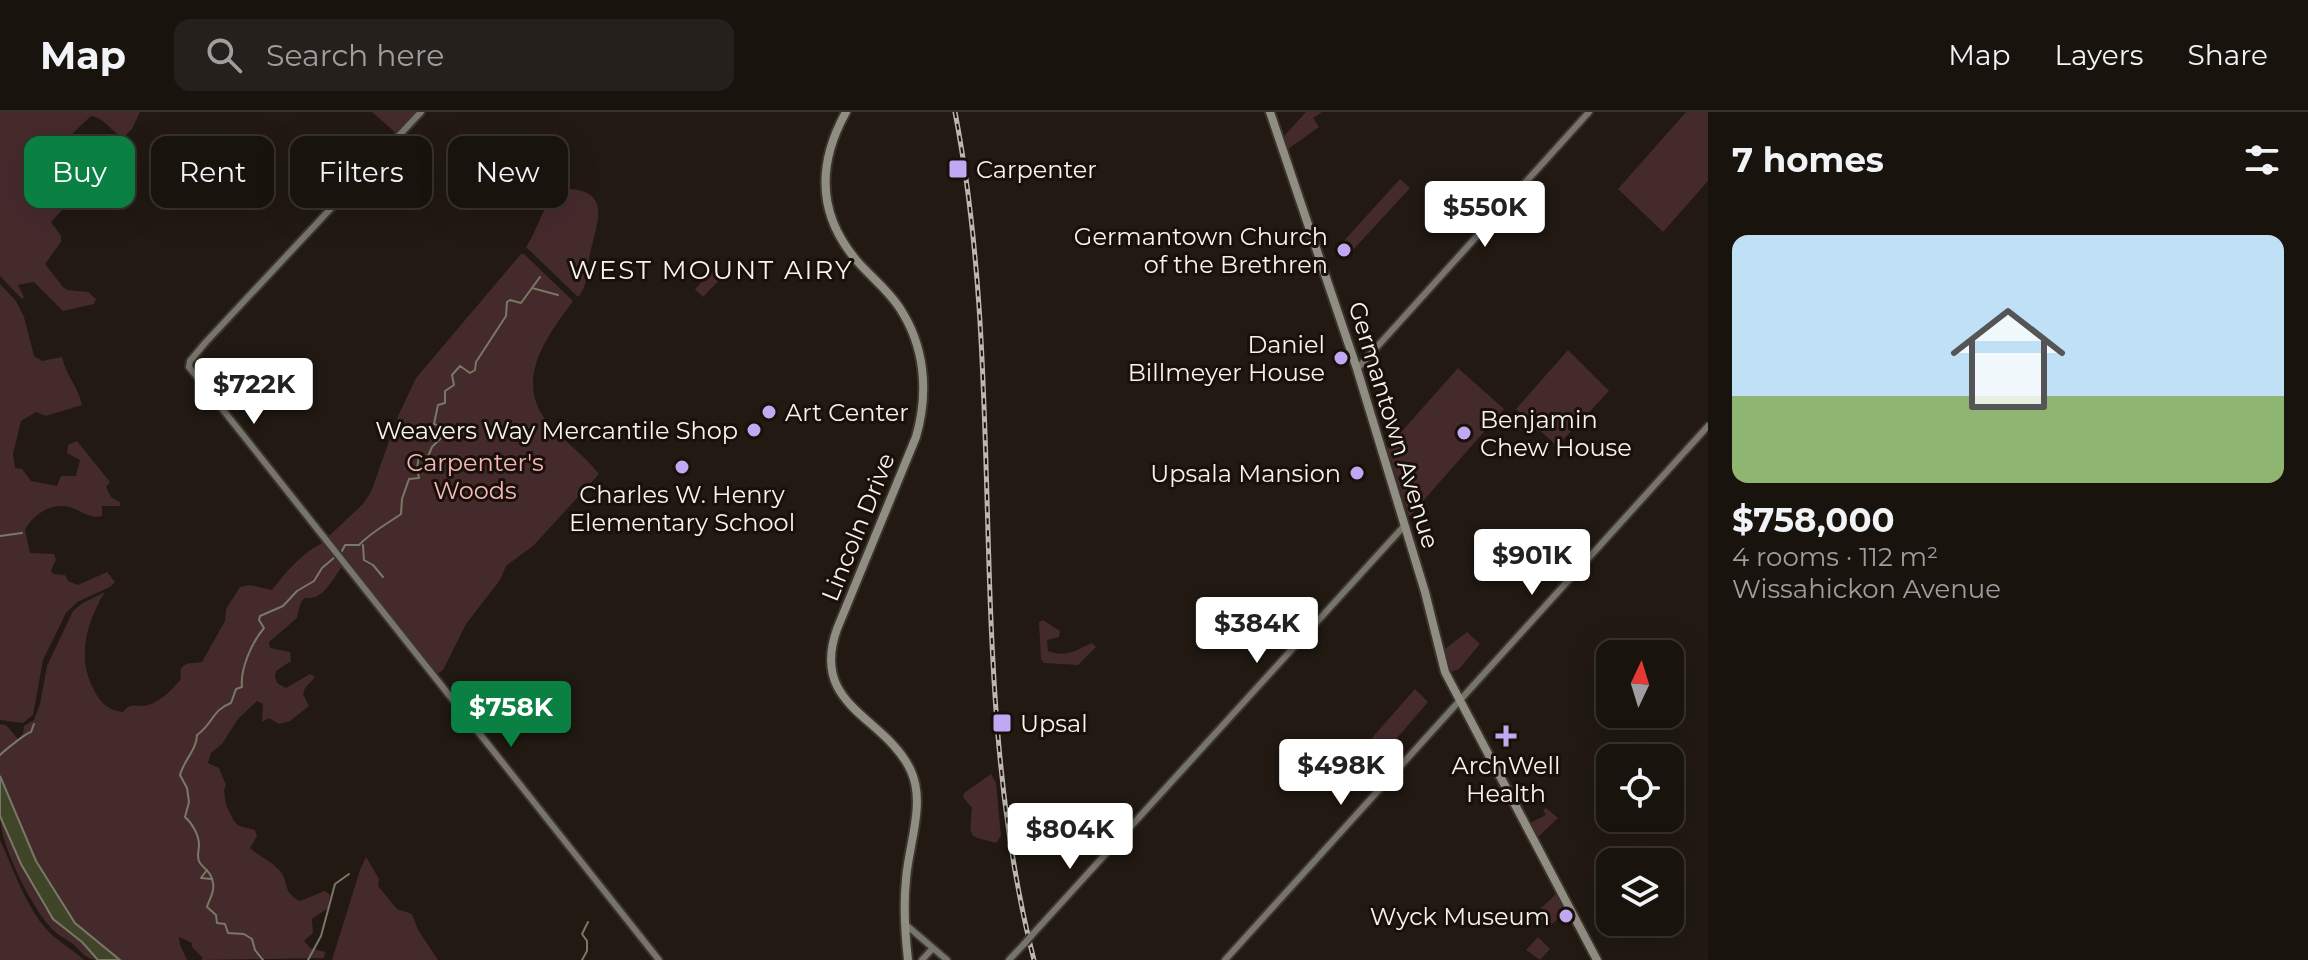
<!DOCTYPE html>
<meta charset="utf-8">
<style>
:root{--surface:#19130e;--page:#26201c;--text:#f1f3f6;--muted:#9f9e9e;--line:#37322e;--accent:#0b8043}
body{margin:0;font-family:Montserrat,sans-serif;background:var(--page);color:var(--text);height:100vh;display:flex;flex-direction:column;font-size:30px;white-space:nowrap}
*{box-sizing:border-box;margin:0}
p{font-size:26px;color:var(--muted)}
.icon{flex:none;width:44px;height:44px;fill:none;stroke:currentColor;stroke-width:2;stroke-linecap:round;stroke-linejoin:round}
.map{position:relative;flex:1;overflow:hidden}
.panel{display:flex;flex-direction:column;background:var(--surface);width:600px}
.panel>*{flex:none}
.banner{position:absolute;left:24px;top:24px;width:760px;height:72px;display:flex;gap:16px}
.needle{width:52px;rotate:4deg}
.controls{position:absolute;left:1596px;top:528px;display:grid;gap:16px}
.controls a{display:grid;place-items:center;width:88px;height:88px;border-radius:16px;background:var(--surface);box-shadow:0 8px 32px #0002,0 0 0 2px var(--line);font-size:40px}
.price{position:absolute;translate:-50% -68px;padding:0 18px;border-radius:8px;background:#fff;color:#222;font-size:26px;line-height:52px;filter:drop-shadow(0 2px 4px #0008)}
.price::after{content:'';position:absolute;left:50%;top:48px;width:24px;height:18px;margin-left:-12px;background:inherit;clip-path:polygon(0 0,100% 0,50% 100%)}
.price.active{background:var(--accent);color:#fff}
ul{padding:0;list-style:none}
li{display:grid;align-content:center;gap:16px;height:424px;padding:0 24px}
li+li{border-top:2px solid var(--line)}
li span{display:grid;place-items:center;height:248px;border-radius:16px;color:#555}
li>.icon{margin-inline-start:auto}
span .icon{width:144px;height:144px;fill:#fffc;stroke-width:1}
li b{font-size:34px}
h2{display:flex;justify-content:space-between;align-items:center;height:96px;padding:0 24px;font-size:34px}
.chip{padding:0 28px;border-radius:16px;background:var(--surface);box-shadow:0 8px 32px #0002,0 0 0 2px var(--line);font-size:28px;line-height:72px}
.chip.active{background:var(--accent);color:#fff}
header{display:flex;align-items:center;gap:48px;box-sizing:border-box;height:112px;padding:0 40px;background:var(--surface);border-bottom:2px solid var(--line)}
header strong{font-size:38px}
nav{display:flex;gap:44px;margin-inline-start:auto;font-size:28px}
.search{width:560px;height:72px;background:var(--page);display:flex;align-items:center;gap:20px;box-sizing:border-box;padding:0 28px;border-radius:16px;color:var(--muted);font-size:30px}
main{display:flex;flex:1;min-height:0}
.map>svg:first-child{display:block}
</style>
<header>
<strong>Map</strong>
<div class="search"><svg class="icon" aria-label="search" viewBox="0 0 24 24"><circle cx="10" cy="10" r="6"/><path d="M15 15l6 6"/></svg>Search here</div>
<nav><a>Map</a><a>Layers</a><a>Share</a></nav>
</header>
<main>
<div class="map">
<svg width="1708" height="848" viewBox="0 0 1708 848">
<rect width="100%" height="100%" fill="#211912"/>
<path fill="#452a2c" d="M0 0H140L132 17 124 25C111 21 106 6 91 4L74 20 59 39 45 71 62 98 51 110 61 124V130L45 152 63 175 67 178 88 180 96 187 94 192 63 199 34 170 18 173 24 185 22 187 0 164Z
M372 0H418L397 22Z
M1306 0H1322L1313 6 1319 15 1288 37 1284 24Z
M1686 0H1708V69L1663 120 1618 77Z
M1400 67 1410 76 1352 139 1342 131Z
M569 77C614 79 595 116 590 142 586 157 589 174 578 185L526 135C540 116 542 84 569 77Z
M521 142H524L573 189C546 225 512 271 550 313 565 330 585 344 599 362L534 433 506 454 500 468 466 512 443 558 437 562 329 424 363 392 371 380 398 304 416 266Z
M714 157 723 164 703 185 695 177Z
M0 172 16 189 24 205 34 244 42 249 62 245C66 264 78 274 82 293L46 304 36 300 21 309 13 342 15 356 22 357 31 369 57 374 61 364H76L80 348 67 341 68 333 77 329 110 370 106 375 111 385 120 390V394H102V404C89 407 84 400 72 396 53 389 33 402 25 418L30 441 54 442 56 448 51 458 53 462 65 463 68 469 78 473 107 460 115 470 110 475 77 490 66 501 43 548 33 603 23 611 0 608Z
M1568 238 1609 279 1557 334 1516 297Z
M1458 256 1504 297 1409 405 1387 336Z
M325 430 343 453C337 461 330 474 322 481 305 494 304 473 297 506L269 530 270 536 290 540 291 549 276 559 275 565 277 571 286 576 310 562 315 565 305 576 303 582 309 594 290 609 279 612 269 606 262 610 263 592 257 589 238 607 222 632 211 641 208 651 219 656 226 673 224 678 226 693 234 709 239 714 255 718 257 724 250 736C260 745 270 748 280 759 289 769 282 781 300 789L325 779 330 783 328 796 312 807 313 821 304 829 310 836 325 840 324 846 201 848 203 846 192 835V831L179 825 180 833 187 848H120L75 811 36 749 5 677 0 664V612L6 613 18 627 23 622 24 614 34 608 40 592 47 554 73 499 83 491 105 480C87 509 76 545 94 578 101 592 108 598 123 600 131 589 137 596 148 593 160 590 173 577 181 567 178 549 189 552 202 550L225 509 226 497 240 475 249 473 272 478C286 460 303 439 325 430Z
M1043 508 1060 519 1059 525 1047 528 1048 539C1066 546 1076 538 1092 531L1096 535 1078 553 1044 551 1041 547 1039 510Z
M1467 520 1480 532 1459 557 1451 560 1445 537Z
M1415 577 1428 590 1385 640 1371 627Z
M991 662 996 671 1001 724 996 731C968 723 969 728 972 696L963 685 964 681Z
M1546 696 1558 706 1538 725 1530 711 1546 703 1543 698Z
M0 704 21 752 45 796 61 815 82 830 98 848C86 848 82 840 73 832 66 827 58 823 52 817 32 796 0 733 0 704Z
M0 728C13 756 27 798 49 820 59 830 73 838 84 848H0Z
M366 745 379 767 378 774 397 797 412 802 418 818 438 848H332L360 758Z
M1556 782 1566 801 1549 814 1535 802Z
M1538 825 1550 837 1540 848 1526 838Z"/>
<path fill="#40452a" stroke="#787965" stroke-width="2" d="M0 664 36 749 63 792 75 811 120 848H98L82 830 53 807 21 752 0 704Z"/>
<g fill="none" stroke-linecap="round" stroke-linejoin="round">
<path stroke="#787965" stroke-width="2" d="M532 176 558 183
M0 424 22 421
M363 433 364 448 373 453 383 465
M342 439 345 433H359C371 420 387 412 401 402L402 387 409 367 419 366 417 356 419 344 427 347 432 335 442 325V315L434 312 438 293 445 291V279L454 273 452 263 460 254 470 261 475 258 476 250 506 204 507 190 510 188 521 191 540 165
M0 643C4 639 26 621 31 620L34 612
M207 758 201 766 211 767
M263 848 255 838 252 827 244 822 228 821 225 812 217 811 216 803 207 795C209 787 215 781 213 771 211 759 205 758 200 751 196 746 199 739 199 733 199 723 192 711 185 705L189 690 187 676 180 663C184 648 197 637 197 623 213 612 212 598 231 591L236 577 242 575C240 557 252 530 264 516L259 508 260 504 283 494 297 479 314 469 322 456 335 445
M308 848 321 824 335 772 349 762
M582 848 587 839V829L582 822 588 810"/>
<defs>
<path id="secondary" d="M421 0 205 231 190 249 189 255 659 848
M1357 257 1589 0
M905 812 947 848
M1031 824 1405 413
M922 848 933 836
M1009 848 1025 831
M1225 848 1708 314"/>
<path id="primary" d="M846 0C817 52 817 102 857 149 871 165 887 177 899 195 925 234 929 280 916 325L837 517C809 595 886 604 911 659 926 692 908 734 906 768 903 795 905 821 908 848
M1270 0 1357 257 1425 480 1445 560 1597 848"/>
</defs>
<use href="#secondary" stroke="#3b332c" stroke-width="10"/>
<use href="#primary" stroke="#3b332c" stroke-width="12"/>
<use href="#secondary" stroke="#77746c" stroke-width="6"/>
<use href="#primary" stroke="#908d82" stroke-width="8"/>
<defs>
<path id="rail" d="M955 0C1009 280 963 572 1034 848"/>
</defs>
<use href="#rail" stroke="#bcb5b0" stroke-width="5"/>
<use href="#rail" stroke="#181009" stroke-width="2" stroke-dasharray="6" stroke-linecap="butt"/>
<defs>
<path id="secondary-bridge" d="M1025 831 1031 824"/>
</defs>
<use href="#secondary-bridge" stroke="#3b332c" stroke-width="10" stroke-linecap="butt"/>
<use href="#secondary-bridge" stroke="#77746c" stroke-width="6"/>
</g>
<g fill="#c0a8f3" stroke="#181009" stroke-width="3">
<rect x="948" y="47" width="20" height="20" rx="4"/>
<circle cx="1344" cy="138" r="8"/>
<circle cx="1341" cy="246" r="8"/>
<circle cx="769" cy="300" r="8"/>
<circle cx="754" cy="318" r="8"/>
<circle cx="1464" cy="321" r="8"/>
<circle cx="682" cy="355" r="8"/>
<circle cx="1357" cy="361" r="8"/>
<rect x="992" y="601" width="20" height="20" rx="4"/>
<path d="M1502 612h8v8h8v8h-8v8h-8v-8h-8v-8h8z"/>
<circle cx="1566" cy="804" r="8"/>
</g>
<g text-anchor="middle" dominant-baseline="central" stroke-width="6" stroke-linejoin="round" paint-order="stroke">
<g font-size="24" fill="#f9f3ee" stroke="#181009" text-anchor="end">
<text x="976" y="57" text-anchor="start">Carpenter</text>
<text x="1328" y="124">Germantown Church<tspan x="1328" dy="28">of the Brethren</tspan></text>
<text x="1325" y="232">Daniel<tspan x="1325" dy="28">Billmeyer House</tspan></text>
<text x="785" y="300" text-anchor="start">Art Center</text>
<text x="1480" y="307" text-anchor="start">Benjamin<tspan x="1480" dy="28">Chew House</tspan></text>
<text x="738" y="318">Weavers Way Mercantile Shop</text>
<text x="1341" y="361">Upsala Mansion</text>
<text x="682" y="382" text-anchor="middle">Charles W. Henry<tspan x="682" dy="28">Elementary School</tspan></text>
<text x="1020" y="611" text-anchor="start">Upsal</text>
<text x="1506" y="653" text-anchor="middle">ArchWell<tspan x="1506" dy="28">Health</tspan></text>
<text x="1550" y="804">Wyck Museum</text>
</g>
<g font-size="24" fill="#f9f3ee" stroke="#181009">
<text transform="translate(1394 313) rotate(73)">Germantown Avenue</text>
<text transform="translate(858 415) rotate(-68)">Lincoln Drive</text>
</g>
<g font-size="24" fill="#f6b6ba" stroke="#181009">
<text x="475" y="350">Carpenter's<tspan x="475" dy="28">Woods</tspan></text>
</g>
<g font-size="26" letter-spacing="2" fill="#f9f3ee" stroke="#181009">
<text x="711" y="158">WEST MOUNT AIRY</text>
</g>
</g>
</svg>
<div class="controls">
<a><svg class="needle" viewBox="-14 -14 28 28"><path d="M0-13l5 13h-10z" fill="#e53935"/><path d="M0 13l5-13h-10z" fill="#9f9e9e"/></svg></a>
<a><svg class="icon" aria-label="locate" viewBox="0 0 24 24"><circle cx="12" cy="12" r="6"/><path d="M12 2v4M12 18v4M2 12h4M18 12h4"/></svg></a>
<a><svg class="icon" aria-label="layers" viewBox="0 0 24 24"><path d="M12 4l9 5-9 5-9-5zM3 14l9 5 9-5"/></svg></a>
</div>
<b class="price" style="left:1485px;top:137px">$550K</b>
<b class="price" style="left:254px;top:314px">$722K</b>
<b class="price" style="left:1532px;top:485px">$901K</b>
<b class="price" style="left:1257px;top:553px">$384K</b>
<b class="price active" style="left:511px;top:637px">$758K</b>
<b class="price" style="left:1341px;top:695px">$498K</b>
<b class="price" style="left:1070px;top:759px">$804K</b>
<div class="banner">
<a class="chip active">Buy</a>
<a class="chip">Rent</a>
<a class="chip">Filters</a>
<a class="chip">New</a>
</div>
</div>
<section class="panel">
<h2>7 homes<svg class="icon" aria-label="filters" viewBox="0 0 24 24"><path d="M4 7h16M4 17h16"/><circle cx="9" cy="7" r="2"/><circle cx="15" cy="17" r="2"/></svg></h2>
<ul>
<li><span style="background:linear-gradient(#bfe0f5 65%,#8fb573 0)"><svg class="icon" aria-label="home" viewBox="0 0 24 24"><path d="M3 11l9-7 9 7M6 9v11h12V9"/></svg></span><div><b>$758,000</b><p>4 rooms · 112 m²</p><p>Wissahickon Avenue</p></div></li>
</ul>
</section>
</main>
